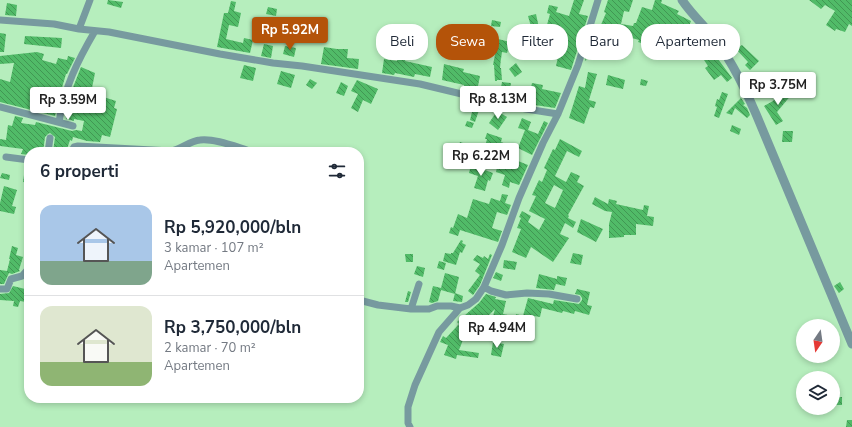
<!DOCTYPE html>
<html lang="id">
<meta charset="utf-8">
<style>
:root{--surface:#fff;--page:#f6f6f7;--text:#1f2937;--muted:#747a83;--line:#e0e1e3;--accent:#b45309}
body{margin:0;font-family:"Nunito Sans",sans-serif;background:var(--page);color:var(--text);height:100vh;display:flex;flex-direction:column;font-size:15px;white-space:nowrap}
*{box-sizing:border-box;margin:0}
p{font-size:13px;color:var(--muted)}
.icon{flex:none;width:22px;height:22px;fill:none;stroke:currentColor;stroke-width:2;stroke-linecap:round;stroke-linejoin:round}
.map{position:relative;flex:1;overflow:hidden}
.panel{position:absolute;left:24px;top:147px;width:340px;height:256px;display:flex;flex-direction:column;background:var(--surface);border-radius:16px;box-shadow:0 2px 6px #0003}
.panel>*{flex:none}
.banner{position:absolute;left:376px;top:24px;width:380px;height:36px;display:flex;gap:8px}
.needle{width:26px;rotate:193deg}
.fabs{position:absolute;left:796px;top:319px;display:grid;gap:8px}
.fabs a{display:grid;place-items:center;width:44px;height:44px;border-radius:50%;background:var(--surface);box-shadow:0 2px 6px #0003;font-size:20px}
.price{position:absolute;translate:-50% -34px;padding:0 9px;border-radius:4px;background:#fff;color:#222;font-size:13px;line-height:26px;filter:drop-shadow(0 1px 2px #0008)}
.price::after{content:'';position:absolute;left:50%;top:24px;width:12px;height:9px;margin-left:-6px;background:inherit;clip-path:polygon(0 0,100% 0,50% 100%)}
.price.active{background:var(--accent);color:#fff}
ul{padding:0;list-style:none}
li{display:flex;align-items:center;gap:12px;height:100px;padding:0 16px}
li+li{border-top:1px solid var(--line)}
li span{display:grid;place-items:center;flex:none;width:112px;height:80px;border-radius:12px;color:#555}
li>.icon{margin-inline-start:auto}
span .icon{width:48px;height:48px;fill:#fffc;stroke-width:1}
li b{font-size:17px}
h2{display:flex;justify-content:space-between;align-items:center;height:48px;padding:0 16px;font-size:17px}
.tag{padding:0 14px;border-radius:16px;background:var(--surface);box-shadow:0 2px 6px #0003;font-size:14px;line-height:36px}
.tag.active{background:var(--accent);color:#fff}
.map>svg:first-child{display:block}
</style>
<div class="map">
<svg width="852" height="427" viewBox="0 0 852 427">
<defs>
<pattern id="building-back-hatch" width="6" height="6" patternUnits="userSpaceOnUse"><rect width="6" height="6" fill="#51bb68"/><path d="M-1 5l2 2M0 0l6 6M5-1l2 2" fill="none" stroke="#419753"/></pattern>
</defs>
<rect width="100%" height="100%" fill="#b6eebd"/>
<path fill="url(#building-back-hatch)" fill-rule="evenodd" d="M108 0 123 2 121 8 107 4Z
M574 0H584L579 14 588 16 571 70 556 66 558 57 550 55 553 42 543 39 550 14 547 13 549 5 558 7 556 12 569 16Z
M608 0H633L629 12 624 11 621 24 633 26 634 23H636L642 7 652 10 655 0H662L661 3 679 11 677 14 691 21 686 34 698 38 693 53 677 48 674 58 666 55 669 45 659 42 657 48 638 42 639 40 621 35 620 41 613 39 612 44 609 43 606 59 587 55 586 61 585 60 590 43 602 45 605 30 600 27 606 13 604 12Z
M809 0H852V26L849 24 845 32 836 29 835 31 826 25 835 11 825 5 821 9Z
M231 1 236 2 234 11 241 13 238 27 229 25 226 39 243 43 244 38 253 40 250 53 217 47 224 13H228Z
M7 3 17 5 16 16 5 15Z
M268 7 277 9 276 16 266 14Z
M536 14 539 28 532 30 528 16Z
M492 20 501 22 500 27 491 26Z
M0 33 6 34 4 52H0Z
M25 36 62 38 61 48 24 44Z
M498 39 510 42 507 53 502 52 501 59V58L500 68H501L502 80H497V81H495L494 65H493Z
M447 43H453V51H447Z
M264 44 273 46 271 58 261 56Z
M742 45 759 61 750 70 745 65 748 62 736 49Z
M285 46 296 48 294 57 283 54Z
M324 47 337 49H348L347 58 359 59 358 69 321 64Z
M37 52 44 54 42 60 56 64 58 58 67 60 68 56 75 58 67 74H66L61 91 60 90 56 105 57 106 55 116 0 102V79L10 82 14 63 0 64V56Z
M714 52 719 58 718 59 732 78 727 82 721 75 714 80 705 68 708 66 704 60Z
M399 53 407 55 405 61 432 67 430 77 415 74 414 77 395 73 394 75 382 73 384 59 397 61Z
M516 63 522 72 515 77 509 69Z
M444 64 464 69 463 72 480 76 477 91 464 88V85L442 80Z
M244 65 256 68 253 81 240 78Z
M81 67 95 73 91 93 116 101 114 108 117 109 110 137 102 135 100 142 87 141 73 137 72 141 70 140 66 152H53L55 137 50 133 48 134 45 137 43 152H29V155L21 154 23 149 0 146V139L6 140 8 125 12 126 15 116 23 118 21 123 35 125 36 122 72 131 76 130 82 131 84 121 74 119V121L66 119 73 97 70 95Z
M281 71 295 75 291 88 277 84Z
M588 72 597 74 589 100 596 102 594 108 590 107 584 124 569 118 579 86 585 88Z
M608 75 625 80 623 89 606 85Z
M310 79 317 83 312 89 306 85Z
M641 79 648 81 646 86 640 85Z
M357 80 378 89 371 104 363 100 358 112 351 108 358 94 351 91Z
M341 82 348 86 344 96 336 93Z
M502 82 511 83 510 88 530 92 532 83 543 85 542 89 561 93 555 108 521 103 499 98Z
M784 88 792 94 777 112 783 121 776 125 764 106 773 101Z
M722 92 728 94 719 118 714 116 717 107 715 106 717 99 719 100Z
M741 98 745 104 743 105 747 108 750 115 747 118 735 108 732 115 726 113Z
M473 108 479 110 475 122 470 120Z
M497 111 507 117 498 130 489 123Z
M522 118 531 122 528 130 538 134 544 121 548 123 532 155 518 148 525 130 518 128Z
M467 121 474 123 472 128 465 126Z
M732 125 741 129 739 135 730 131Z
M783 131H793L792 142H782Z
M487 133 502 138 501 142 506 144 502 157 484 150 487 139H485Z
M560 139 582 151 579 157 567 151 555 176 566 182 571 172 580 176 577 182 584 186 568 215 569 216 568 218 576 222 573 228 565 223 560 234 569 238 553 262 531 247 526 258 512 252 521 229 517 228 521 218 519 217 522 211 531 216 528 222 539 230 545 219 529 211 536 196 532 195 539 180 542 182 547 170 544 168 553 149 555 150ZM554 185 563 190 555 208 545 203Z
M460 142 475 147 473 154 463 151 459 163 452 161Z
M518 161 528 165 519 185 510 182 509 188 502 185 505 175 496 172 497 167 505 169 508 163 516 166Z
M471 165 493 173 490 181 488 180 485 191 474 188 478 176 469 173Z
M2 173 10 175 9 180 0 178Z
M24 175 29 176V183L23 182Z
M4 186 17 190 12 206 16 207 14 214 0 211V203Z
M502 194 508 195 505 203 511 205 507 215 497 212 492 228 502 231 498 242 460 230 458 236 449 233 451 227 453 228 458 214 467 218 473 199 489 204 491 198 500 201Z
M595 197 608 204 609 199 617 201 616 204 643 210 644 205 649 206 647 216 654 217 653 226 636 224V235H624V237L609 238V224L612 212 605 211 592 204Z
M581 219 603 229 596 242 577 232Z
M461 240 463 241 462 243 466 245 462 253 460 252 456 265 443 261 445 253 451 254V253H453Z
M12 246 18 248 16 255 23 257 19 270 20 271 12 274 9 273 4 284H0V270L7 271 10 259H9Z
M573 253 583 255 581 265 570 263Z
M405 254H413V262H406Z
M490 254 492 255 480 285 473 295 468 291 480 275 475 271 480 264 473 260 477 255 483 258 484 256 488 259Z
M504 260 517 262 515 270 503 268Z
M439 261 446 263 444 270 437 268Z
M417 266 425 268 423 277 414 274Z
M496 272 503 275 501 281 493 278Z
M445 273 459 277 455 294 441 290 438 301 432 303 429 302 433 286 441 288Z
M539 274 557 279V276L567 278 565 286 556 284 554 290 536 288Z
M840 282 844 289 839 293 834 286Z
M13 286 29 290 26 302 20 301 18 307 13 306 14 301 0 300V294L9 293Z
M577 289 590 292 587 305 592 306 589 315 575 311 574 314 563 311 562 313 542 308 540 317 534 316 530 330 524 329 526 323 515 320 516 314 523 316 528 298 553 304 554 300 579 304 582 300V298L580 295 575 294Z
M408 291 411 292 408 302H405Z
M455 293 463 296 462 302 453 301Z
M486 294 496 297 495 299 506 301 503 314 512 316 511 322 501 319 500 325 491 323 495 309 478 326 475 323 465 333 467 335 463 340 459 350 479 353 478 358 457 355 456 359 444 355 448 345 440 342 443 336 446 338 459 324 457 322 479 303Z
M493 342 504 344 501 357 491 355Z
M835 397H842V405H835Z
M847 420H852V427H846Z"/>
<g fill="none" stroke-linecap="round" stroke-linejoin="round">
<path stroke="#779a9f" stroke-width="7" d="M0 20 54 24 79 29 109 32 220 54 273 63 302 66 420 84 520 108 558 114
M79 29 90 0
M0 107 73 126
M59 122C64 88 78 60 95 31
M48 152 50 138
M71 152 74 147 78 146 171 151C181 149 190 141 200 140 213 138 234 146 247 150L250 152
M6 157 29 160
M419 284 411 309H429L437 306H451L460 308
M484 287 491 291 506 295 527 293 549 294 577 299
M0 289H7L11 279 22 276 29 268
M359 300 378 305 411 309
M410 427 408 423V407L415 385 439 332 460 308 468 305 476 299 484 287 502 245 519 198 543 143 558 114 578 65 598 0"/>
<path stroke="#779a9f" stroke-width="9" d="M682 0C692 15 706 27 716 41 733 63 745 89 756 114L852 344"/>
</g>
</svg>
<div class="fabs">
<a><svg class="needle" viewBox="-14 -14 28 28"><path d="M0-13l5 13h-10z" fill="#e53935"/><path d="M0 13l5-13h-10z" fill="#747a83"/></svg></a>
<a><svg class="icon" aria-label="layers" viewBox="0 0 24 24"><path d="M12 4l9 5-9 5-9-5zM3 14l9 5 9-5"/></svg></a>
</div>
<b class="price active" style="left:290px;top:51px">Rp 5.92M</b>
<b class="price" style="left:778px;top:106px">Rp 3.75M</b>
<b class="price" style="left:498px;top:120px">Rp 8.13M</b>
<b class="price" style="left:68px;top:121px">Rp 3.59M</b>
<b class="price" style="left:481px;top:177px">Rp 6.22M</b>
<b class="price" style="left:497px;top:349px">Rp 4.94M</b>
<div class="banner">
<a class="tag">Beli</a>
<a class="tag active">Sewa</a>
<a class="tag">Filter</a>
<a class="tag">Baru</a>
<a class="tag">Apartemen</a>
</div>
<section class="panel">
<h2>6 properti<svg class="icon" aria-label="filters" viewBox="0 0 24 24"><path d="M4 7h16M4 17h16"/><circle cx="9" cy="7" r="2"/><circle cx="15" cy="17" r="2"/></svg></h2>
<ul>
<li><span style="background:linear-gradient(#a9c7e8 70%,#7fa58c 0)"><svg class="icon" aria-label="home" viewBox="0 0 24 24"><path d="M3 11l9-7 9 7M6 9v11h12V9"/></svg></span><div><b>Rp 5,920,000/bln</b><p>3 kamar · 107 m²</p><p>Apartemen</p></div></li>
<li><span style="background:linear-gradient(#dfe7d0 70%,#8fb573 0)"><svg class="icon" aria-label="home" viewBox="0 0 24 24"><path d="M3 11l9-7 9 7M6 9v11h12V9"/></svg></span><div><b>Rp 3,750,000/bln</b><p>2 kamar · 70 m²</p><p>Apartemen</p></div></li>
</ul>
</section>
</div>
